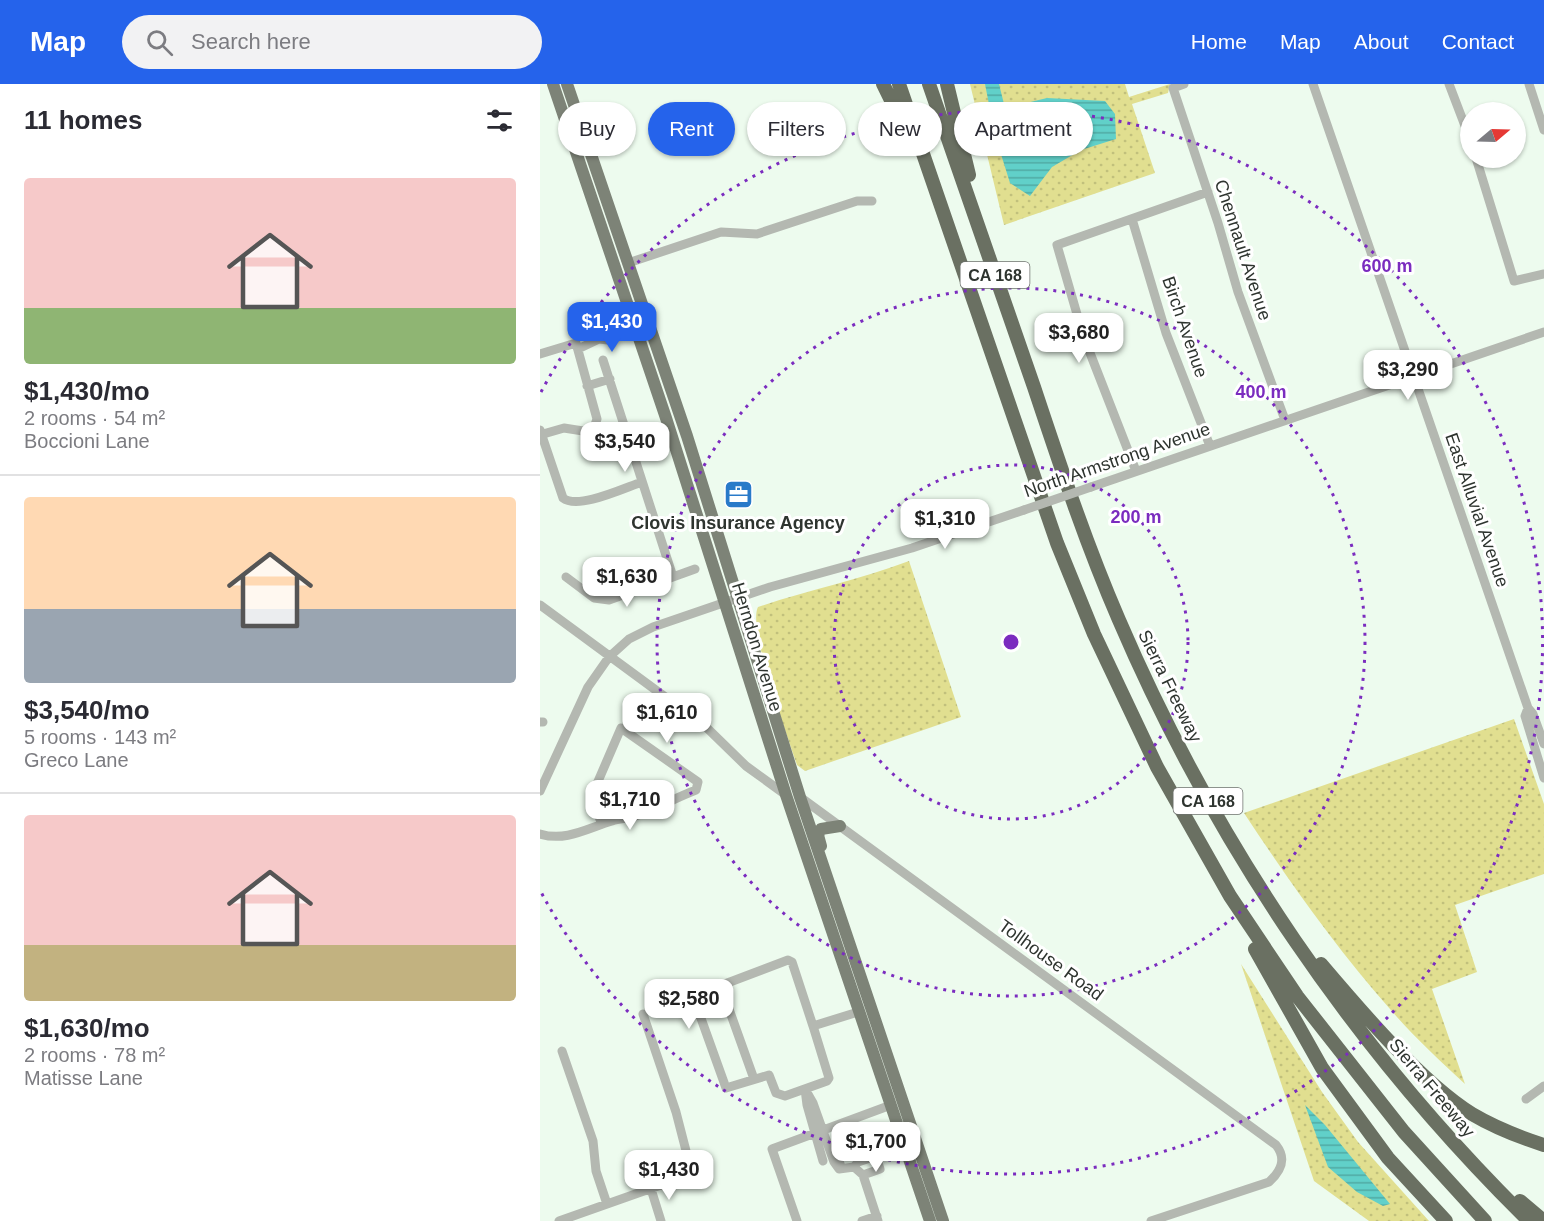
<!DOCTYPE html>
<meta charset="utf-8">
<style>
:root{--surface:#fff;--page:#f2f2f3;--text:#2b2b33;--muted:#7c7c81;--line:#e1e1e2;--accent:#2563eb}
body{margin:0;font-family:Arial,sans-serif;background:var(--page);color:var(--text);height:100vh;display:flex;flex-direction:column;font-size:22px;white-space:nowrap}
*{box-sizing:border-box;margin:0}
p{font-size:20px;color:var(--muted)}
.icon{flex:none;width:33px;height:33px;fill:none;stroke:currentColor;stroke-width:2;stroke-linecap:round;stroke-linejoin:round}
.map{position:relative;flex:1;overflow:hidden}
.details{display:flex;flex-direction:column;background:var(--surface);width:540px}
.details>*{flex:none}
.hud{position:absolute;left:18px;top:18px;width:570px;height:54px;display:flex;gap:12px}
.needle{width:39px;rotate:71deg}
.tools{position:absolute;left:920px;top:18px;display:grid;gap:12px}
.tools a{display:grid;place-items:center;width:66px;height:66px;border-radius:50%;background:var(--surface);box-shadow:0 2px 4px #0004;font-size:30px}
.price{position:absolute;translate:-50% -51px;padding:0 14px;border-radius:12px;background:#fff;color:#222;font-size:20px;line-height:39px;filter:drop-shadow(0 2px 3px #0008)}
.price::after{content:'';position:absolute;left:50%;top:36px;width:18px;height:14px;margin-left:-9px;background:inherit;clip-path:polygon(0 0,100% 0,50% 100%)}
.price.on{background:var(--accent);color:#fff}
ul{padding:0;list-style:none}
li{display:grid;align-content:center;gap:12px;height:318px;padding:0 24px}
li+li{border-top:2px solid var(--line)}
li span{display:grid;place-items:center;height:186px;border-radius:6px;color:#555}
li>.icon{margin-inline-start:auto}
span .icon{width:108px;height:108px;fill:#fffc;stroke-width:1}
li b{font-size:26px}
h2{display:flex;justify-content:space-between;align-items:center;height:72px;padding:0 24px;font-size:26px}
.chip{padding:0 21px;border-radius:27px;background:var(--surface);box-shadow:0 2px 4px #0004;font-size:21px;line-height:54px}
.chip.on{background:var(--accent);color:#fff}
header{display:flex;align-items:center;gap:36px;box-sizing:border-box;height:84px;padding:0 30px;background:var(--accent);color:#fff}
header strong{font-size:28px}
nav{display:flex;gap:33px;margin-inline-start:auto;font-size:21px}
.search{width:420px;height:54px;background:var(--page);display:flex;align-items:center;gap:15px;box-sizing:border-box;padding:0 21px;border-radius:33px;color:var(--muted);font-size:22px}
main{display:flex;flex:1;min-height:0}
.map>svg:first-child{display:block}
</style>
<header>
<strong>Map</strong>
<div class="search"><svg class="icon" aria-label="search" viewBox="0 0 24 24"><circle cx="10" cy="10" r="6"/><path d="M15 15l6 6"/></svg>Search here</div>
<nav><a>Home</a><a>Map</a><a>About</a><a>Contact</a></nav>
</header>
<main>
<section class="details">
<h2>11 homes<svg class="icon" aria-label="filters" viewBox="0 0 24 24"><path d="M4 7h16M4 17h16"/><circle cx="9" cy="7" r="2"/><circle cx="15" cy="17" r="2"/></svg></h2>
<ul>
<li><span style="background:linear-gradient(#f6c9c9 70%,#8fb573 0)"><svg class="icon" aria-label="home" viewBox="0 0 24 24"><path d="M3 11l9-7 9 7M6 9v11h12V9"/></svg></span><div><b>$1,430/mo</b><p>2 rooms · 54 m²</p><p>Boccioni Lane</p></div></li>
<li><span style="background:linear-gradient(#ffd9b3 60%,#9aa5b1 0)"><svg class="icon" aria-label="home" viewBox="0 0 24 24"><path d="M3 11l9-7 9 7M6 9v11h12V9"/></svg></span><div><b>$3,540/mo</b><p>5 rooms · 143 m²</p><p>Greco Lane</p></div></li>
<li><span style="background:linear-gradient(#f6c9c9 70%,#c2b280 0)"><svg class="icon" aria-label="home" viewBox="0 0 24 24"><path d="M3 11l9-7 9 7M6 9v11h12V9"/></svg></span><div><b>$1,630/mo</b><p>2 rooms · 78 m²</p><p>Matisse Lane</p></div></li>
</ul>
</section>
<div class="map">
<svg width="1004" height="1137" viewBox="0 0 1004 1137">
<defs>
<pattern id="grass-dots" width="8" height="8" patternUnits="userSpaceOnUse" patternTransform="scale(1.5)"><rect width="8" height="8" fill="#e1df90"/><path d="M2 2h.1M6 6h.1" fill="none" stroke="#c1c07c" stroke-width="1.8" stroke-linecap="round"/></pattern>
<pattern id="water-rules" width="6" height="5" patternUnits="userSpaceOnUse" patternTransform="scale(1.5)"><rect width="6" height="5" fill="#61d0c9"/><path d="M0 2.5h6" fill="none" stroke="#50aaa4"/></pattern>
</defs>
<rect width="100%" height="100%" fill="#edfbee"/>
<path fill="url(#grass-dots)" d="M430 0H585L589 13 630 0 628 9 592 20 615 89 464 141Z
M369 477 421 633 265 687 257 681C248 653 207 544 218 523 268 506 319 496 369 477Z
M974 635 1004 720V790L915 821 937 888 892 905 925 1000C899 976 873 952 850 925 796 864 749 797 704 729Z
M701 880 782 1008 818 1058 889 1137H829L774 1097Z"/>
<path fill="url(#water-rules)" d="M445 0H459L465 24 507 14 565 17 575 30 576 55 541 66 512 83 490 112 470 99 455 51Z
M765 1021 785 1041 850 1120 843 1122 817 1108 788 1083Z"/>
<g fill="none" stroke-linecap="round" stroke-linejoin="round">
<path stroke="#b4b8b1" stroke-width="9" d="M644 0 633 4 678 139 698 208 745 336
M773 0 988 624 993 630 1004 660
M909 0 930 55
M989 0 1004 46
M936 74 974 197 1004 190
M592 135 626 249 670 362
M88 179 181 148 217 150 317 117H332
M56 255 66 248 94 238
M38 265 59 255 68 256 97 246
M0 270 36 259 57 335 51 352
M63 276 133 493
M47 302 70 295
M0 346 23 414C38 426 84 404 102 398
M0 351 24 344 43 347 63 357 87 349
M596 387 543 251 517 161 668 108
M551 403 1004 248
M26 493 54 514 69 516 155 485
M0 521 166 643 206 682 246 711
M988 624 985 632 1004 694
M0 638H3
M0 707 48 603 69 573 89 555 113 543 230 503 372 464 484 426
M260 713 736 1061C747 1075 741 1087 729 1098L611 1137
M0 750C26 758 48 744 72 737 80 734 88 735 95 732 116 725 135 714 156 706L158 698 81 644 53 709V719L62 740
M180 900 214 995
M273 942 289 994 287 997 245 1012 236 1009 229 991 186 1004 153 912 248 876 252 878 273 942 318 928
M22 967 53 1057 56 1087 67 1120
M986 1015 1004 1002
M283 1077 267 1021 265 1005 273 1019 294 1078 299 1085 314 1083 323 1091 338 1137
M301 1083 298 1073 305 1070
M314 1083 318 1078 336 1072 340 1085 323 1091
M111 1105 121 1137
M19 1137 152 1090 136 1028 103 930
M257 1137 232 1065 351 1021
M322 1137 337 1132"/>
<path stroke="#7d8377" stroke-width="12" d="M13 0 126 334 246 711 390 1137
M27 0 147 352 260 713 403 1137
M281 762 278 751 281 745 300 742"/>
<path stroke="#6a7062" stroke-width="14" d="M343 0 369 53
M359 0 517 459 554 550 617 683 690 812 757 912 864 1048 945 1137
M389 0C424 101 459 202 494 303 520 381 546 460 579 536 675 760 815 966 989 1137
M407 0 429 91
M715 865 782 984 848 1074 906 1137
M781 880C820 926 882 999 932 1030 954 1043 979 1053 1004 1061
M980 1117 1004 1137"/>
<path stroke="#b4b8b1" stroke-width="9" d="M484 426 551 403"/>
</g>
<g fill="none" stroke="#7b2cbf" stroke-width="3" stroke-dasharray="3 6">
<circle cx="471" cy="558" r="177"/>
<circle cx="471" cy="558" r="354"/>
<path d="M1 308A532 532 0 1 1 1 808"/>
</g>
<defs>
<symbol id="office-square" viewBox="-11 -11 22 22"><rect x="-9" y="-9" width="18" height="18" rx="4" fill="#297ac9" stroke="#fff"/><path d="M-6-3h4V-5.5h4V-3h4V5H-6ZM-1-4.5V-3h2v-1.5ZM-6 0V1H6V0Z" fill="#fff"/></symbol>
</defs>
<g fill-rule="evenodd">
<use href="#office-square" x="182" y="394" width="33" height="33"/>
</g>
<g text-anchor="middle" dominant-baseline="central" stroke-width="6" stroke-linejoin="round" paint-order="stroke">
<g fill="#fff" stroke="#6d716d" stroke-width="1.5">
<rect x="420.5" y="178" width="69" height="26" rx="4.5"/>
<rect x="633.5" y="704" width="69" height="26" rx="4.5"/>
</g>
<g font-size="16" font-weight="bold" fill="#2e342f">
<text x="455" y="191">CA 168</text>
<text x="668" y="717">CA 168</text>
</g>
<g font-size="18" fill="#2e342f" stroke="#fff">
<text transform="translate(703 166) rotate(72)">Chennault Avenue</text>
<text transform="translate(645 243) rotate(71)">Birch Avenue</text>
<text transform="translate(577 376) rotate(-19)">North Armstrong Avenue</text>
<text transform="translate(937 426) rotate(71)">East Alluvial Avenue</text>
<text transform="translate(217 563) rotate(73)">Herndon Avenue</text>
<text transform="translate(630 602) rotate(64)">Sierra Freeway</text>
<text transform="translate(511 876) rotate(36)">Tollhouse Road</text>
<text transform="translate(892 1004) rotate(50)">Sierra Freeway</text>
</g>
<g font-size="18" font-weight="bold" fill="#2e342f" stroke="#fff">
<text x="198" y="439">Clovis Insurance Agency</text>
</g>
</g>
<circle cx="471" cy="558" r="9" fill="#7b2cbf" stroke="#fff" stroke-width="3"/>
<g font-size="18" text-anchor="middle" font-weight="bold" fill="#7b2cbf" stroke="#fff" stroke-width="6" stroke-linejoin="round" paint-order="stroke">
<text x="847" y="188">600 m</text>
<text x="721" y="314">400 m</text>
<text x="596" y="439">200 m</text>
</g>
</svg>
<div class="tools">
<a><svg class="needle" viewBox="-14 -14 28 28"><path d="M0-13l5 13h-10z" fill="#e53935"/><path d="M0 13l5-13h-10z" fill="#7c7c81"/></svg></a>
</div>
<b class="price on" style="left:72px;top:269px">$1,430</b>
<b class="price" style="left:539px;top:280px">$3,680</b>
<b class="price" style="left:868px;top:317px">$3,290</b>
<b class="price" style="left:85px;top:389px">$3,540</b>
<b class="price" style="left:405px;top:466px">$1,310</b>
<b class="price" style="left:87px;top:524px">$1,630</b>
<b class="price" style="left:127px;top:660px">$1,610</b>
<b class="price" style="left:90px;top:747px">$1,710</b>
<b class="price" style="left:149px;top:946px">$2,580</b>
<b class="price" style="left:336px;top:1089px">$1,700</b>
<b class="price" style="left:129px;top:1117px">$1,430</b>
<div class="hud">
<a class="chip">Buy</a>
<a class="chip on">Rent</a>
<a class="chip">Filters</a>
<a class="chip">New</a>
<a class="chip">Apartment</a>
</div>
</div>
</main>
